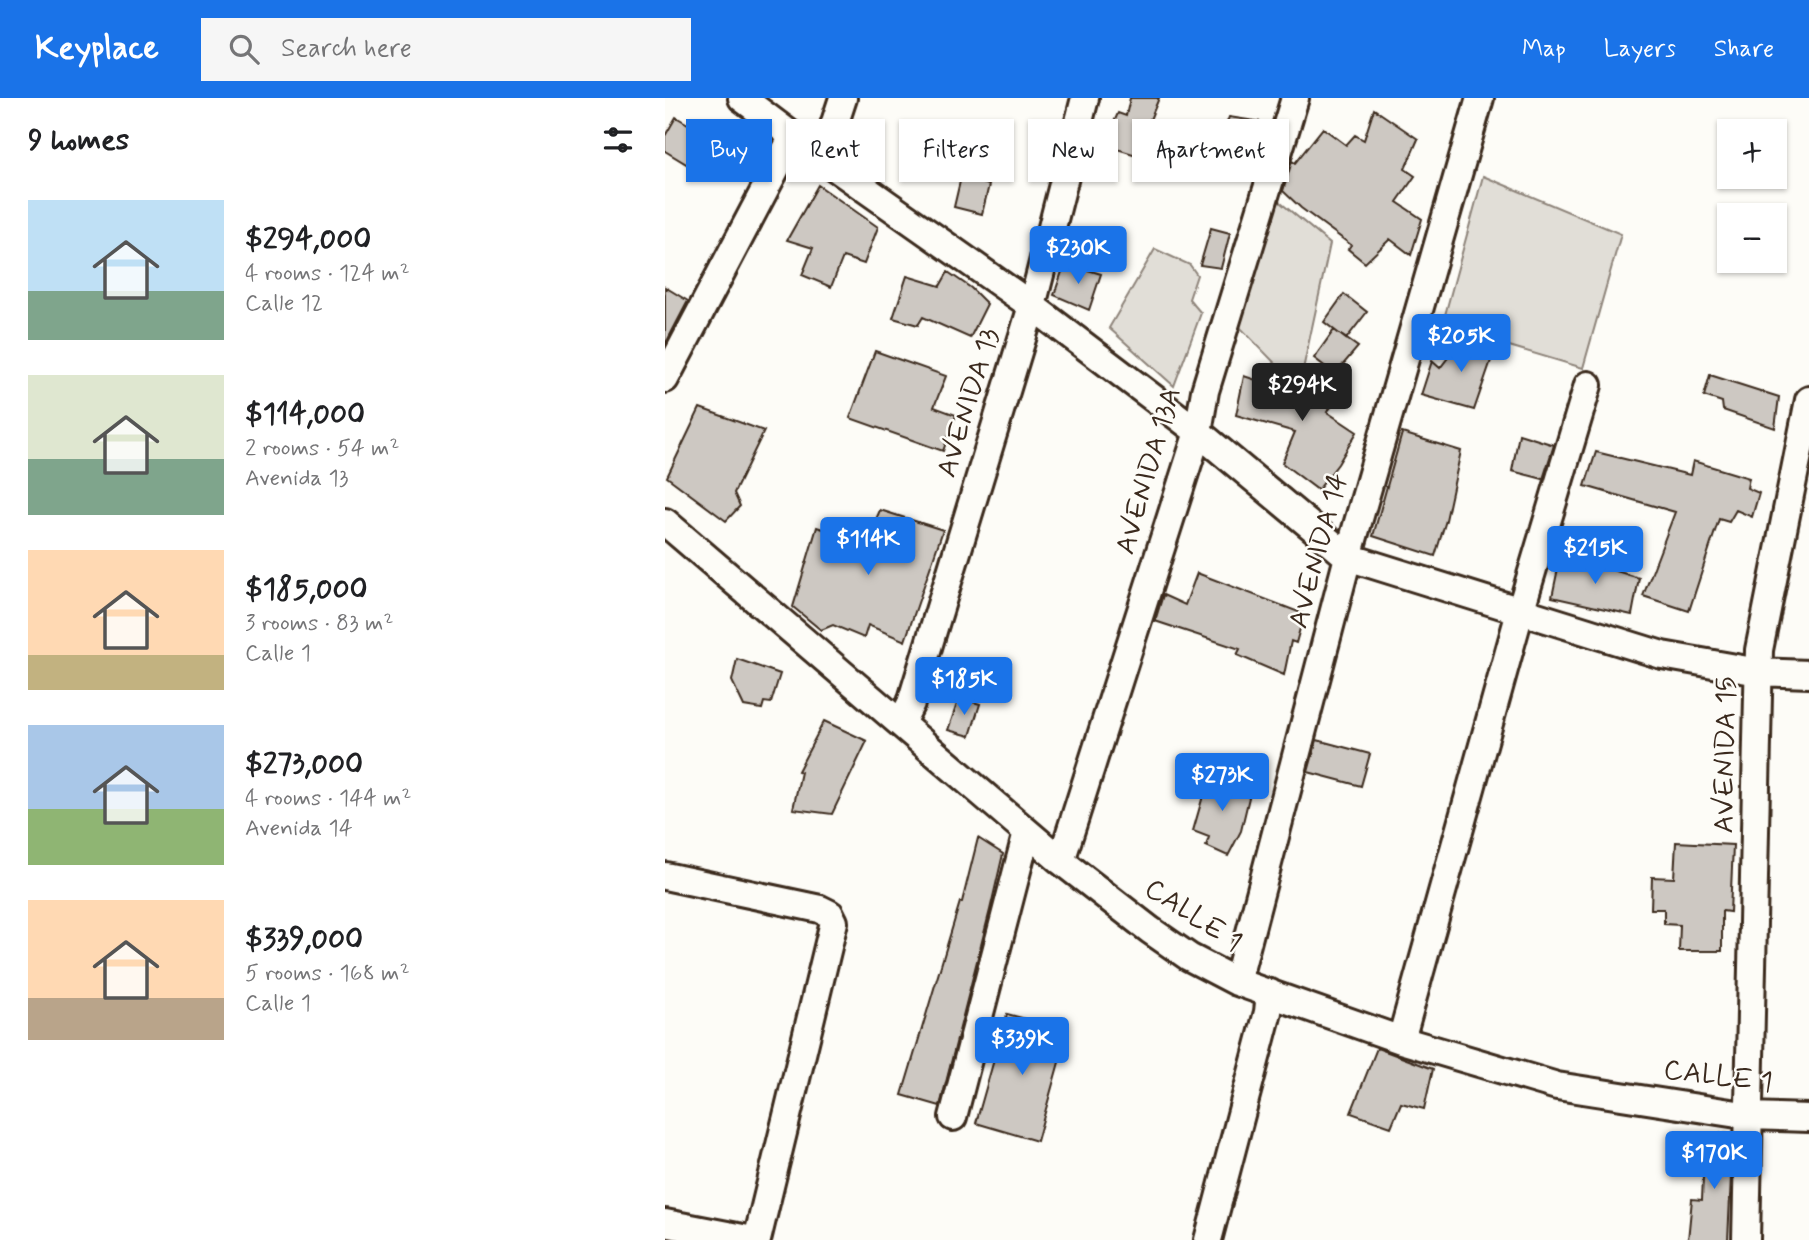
<!DOCTYPE html>
<meta charset="utf-8">
<style>
:root{--surface:#fff;--page:#f6f6f6;--text:#202124;--muted:#757577;--accent:#1a73e8}
body{margin:0;font-family:Mynerve,sans-serif;background:var(--page);color:var(--text);height:100vh;display:flex;flex-direction:column;font-size:26px;white-space:nowrap}
*{box-sizing:border-box;margin:0}
p{font-size:23px;color:var(--muted)}
.icon{flex:none;width:38px;height:38px;fill:none;stroke:currentColor;stroke-width:2;stroke-linecap:round;stroke-linejoin:round}
.map{position:relative;flex:1;overflow:hidden}
.panel{display:flex;flex-direction:column;background:var(--surface);width:665px}
.panel>*{flex:none}
.guide{position:absolute;left:21px;top:21px;width:665px;height:63px;display:flex;gap:14px}
.fabs{position:absolute;left:1052px;top:21px;display:grid;gap:14px}
.fabs a{display:grid;place-items:center;width:70px;height:70px;border-radius:0px;background:var(--surface);box-shadow:0 2px 5px #0004;font-size:35px}
.price{position:absolute;translate:-50% -60px;padding:0 16px;border-radius:7px;background:var(--accent);color:#fff;font-size:23px;line-height:46px;filter:drop-shadow(0 2px 4px #0008)}
.price::after{content:'';position:absolute;left:50%;top:42px;width:21px;height:16px;margin-left:-10px;background:inherit;clip-path:polygon(0 0,100% 0,50% 100%)}
.price.selected{background:#222;color:#fff}
ul{padding:0;list-style:none}
li{display:flex;align-items:center;gap:21px;height:175px;padding:0 28px}
li span{display:grid;place-items:center;flex:none;width:196px;height:140px;border-radius:0px;color:#555}
li>.icon{margin-inline-start:auto}
span .icon{width:84px;height:84px;fill:#fffc;stroke-width:1}
li b{font-size:30px}
h2{display:flex;justify-content:space-between;align-items:center;height:84px;padding:0 28px;font-size:30px}
.pill{padding:0 24px;border-radius:0px;background:var(--surface);box-shadow:0 2px 5px #0004;font-size:24px;line-height:63px}
.pill.selected{background:var(--accent);color:#fff}
header{display:flex;align-items:center;gap:42px;box-sizing:border-box;height:98px;padding:0 35px;background:var(--accent);color:#fff}
header strong{font-size:33px}
nav{display:flex;gap:38px;margin-inline-start:auto;font-size:24px}
.search{width:490px;height:63px;background:var(--page);display:flex;align-items:center;gap:18px;box-sizing:border-box;padding:0 24px;border-radius:0px;color:var(--muted);font-size:26px}
main{display:flex;flex:1;min-height:0}
.map>svg:first-child{display:block}
</style>
<header>
<strong>Keyplace</strong>
<div class="search"><svg class="icon" aria-label="search" viewBox="0 0 24 24"><circle cx="10" cy="10" r="6"/><path d="M15 15l6 6"/></svg>Search here</div>
<nav><a>Map</a><a>Layers</a><a>Share</a></nav>
</header>
<main>
<section class="panel">
<h2>9 homes<svg class="icon" aria-label="filters" viewBox="0 0 24 24"><path d="M4 7h16M4 17h16"/><circle cx="9" cy="7" r="2"/><circle cx="15" cy="17" r="2"/></svg></h2>
<ul>
<li><span style="background:linear-gradient(#bfe0f5 65%,#7fa58c 0)"><svg class="icon" aria-label="home" viewBox="0 0 24 24"><path d="M3 11l9-7 9 7M6 9v11h12V9"/></svg></span><div><b>$294,000</b><p>4 rooms · 124 m²</p><p>Calle 12</p></div></li>
<li><span style="background:linear-gradient(#dfe7d0 60%,#7fa58c 0)"><svg class="icon" aria-label="home" viewBox="0 0 24 24"><path d="M3 11l9-7 9 7M6 9v11h12V9"/></svg></span><div><b>$114,000</b><p>2 rooms · 54 m²</p><p>Avenida 13</p></div></li>
<li><span style="background:linear-gradient(#ffd9b3 75%,#c2b280 0)"><svg class="icon" aria-label="home" viewBox="0 0 24 24"><path d="M3 11l9-7 9 7M6 9v11h12V9"/></svg></span><div><b>$185,000</b><p>3 rooms · 83 m²</p><p>Calle 1</p></div></li>
<li><span style="background:linear-gradient(#a9c7e8 60%,#8fb573 0)"><svg class="icon" aria-label="home" viewBox="0 0 24 24"><path d="M3 11l9-7 9 7M6 9v11h12V9"/></svg></span><div><b>$273,000</b><p>4 rooms · 144 m²</p><p>Avenida 14</p></div></li>
<li><span style="background:linear-gradient(#ffd9b3 70%,#b9a48a 0)"><svg class="icon" aria-label="home" viewBox="0 0 24 24"><path d="M3 11l9-7 9 7M6 9v11h12V9"/></svg></span><div><b>$339,000</b><p>5 rooms · 168 m²</p><p>Calle 1</p></div></li>
</ul>
</section>
<div class="map">
<svg width="1144" height="1142" viewBox="0 0 1144 1142">
<rect width="100%" height="100%" fill="#fdfcf7"/>
<filter id="ink" filterUnits="userSpaceOnUse"><feTurbulence type="fractalNoise" baseFrequency=".0143" numOctaves="2"/><feDisplacementMap in="SourceGraphic" scale="14" xChannelSelector="R" yChannelSelector="G"/><feConvolveMatrix kernelMatrix="1 2 1 2 8 2 1 2 1" color-interpolation-filters="sRGB"/></filter>
<g filter="url(#ink)">
<path fill="#e1ded7" stroke="#8e847a" stroke-width="2" d="M818 78 956 136 918 270 777 228Z
M610 100 665 146 634 290 567 221Z
M490 151 525 167 532 177 524 201 536 215 509 288 444 230Z"/>
<path fill="#cdc8c2" stroke="#3b2a1e" stroke-width="2" d="M465 0H494L484 24 492 27 484 61 439 47 453 15 461 18Z
M709 11 753 41 740 71 750 78 732 104 757 121 746 157 725 141 700 165 683 151 686 147 636 110 618 93 627 63 630 65 658 30 681 47 690 37 699 42Z
M11 19 45 39 28 70 0 53V38Z
M564 19 597 24 581 80 544 71Z
M296 79 324 87 317 116 289 109Z
M153 87 213 129 199 166 178 159 166 189 137 177 148 150 122 142Z
M546 130 565 135 556 170 535 167Z
M400 165 436 176 424 212 389 197Z
M283 174 306 190 322 206 305 240 258 219 253 227 228 220 242 178 275 188Z
M0 189 23 203 0 247Z
M679 196 702 214 681 241 659 224Z
M669 232 693 249 670 276 649 260Z
M799 239 831 248 809 312 756 297 767 263 775 270Z
M210 253 281 278 269 309 291 317 278 353 185 320Z
M661 269 684 287 662 314 692 334 673 366 653 392 617 365 630 334 571 317 579 278 640 298Z
M1045 277 1114 299 1110 330 1058 312 1057 304 1039 298Z
M35 310 99 333 69 395 75 408 61 423 2 379Z
M737 335 796 353 781 422 770 458 708 438Z
M854 336 889 347 878 381 847 373Z
M931 354 1025 377 1028 363 1084 380 1082 390 1094 395 1087 419 1071 412 1064 424 1054 421 1024 513 978 498 1010 414 920 388Z
M215 412 278 432 240 543 203 527 199 540 168 527 156 532 128 509 152 429 201 445Z
M896 456 974 480 967 517 887 499Z
M532 475 639 516 631 545 626 543 619 577 572 557 575 551 490 523 498 497 520 507Z
M72 561 115 576 106 605 99 604 97 611 79 608 67 583Z
M294 600 315 606 305 638 283 632Z
M159 623 202 643 167 716 128 711 136 674 133 673Z
M652 642 705 656 696 688 643 674Z
M544 677 569 682 586 691 576 733 563 758 541 748 544 739 528 733Z
M313 740 338 756 325 812 275 1008 237 997 295 804H297Z
M1011 744 1068 747 1065 814 1057 813V853H1014L1015 827 999 826V811H986L987 779 1009 780Z
M342 916 403 932 372 1043 311 1025Z
M712 950 768 971 759 1011 736 1005 726 1029 686 1015Z
M1040 1035 1068 1036 1063 1142H1023L1027 1101 1037 1102Z"/>
<g fill="none" stroke-linecap="round" stroke-linejoin="round">
<defs>
<path id="minor" d="M77 0 158 61 367 208 533 334 683 459 997 557 1094 574 1144 576
M158 61 178 0
M0 281 128 38
M0 424 396 763 485 832 524 859 572 884 736 942 892 988 1085 1018 1144 1020
M236 625 246 605 367 208 420 0
M396 763 533 334 540 293 630 0
M0 778 155 811 165 816 169 824 92 1142
M572 884 683 459 815 0
M736 942 855 514 923 287
M288 1019 362 734
M0 1125 88 1142
M543 1142 603 914 605 895
M1081 1142 1094 552 1144 302"/>
</defs>
<use href="#minor" stroke="#3b2a1e" stroke-width="32"/>
<use href="#minor" stroke="#fdfcf7" stroke-width="26"/>
</g>
</g>
<g text-anchor="middle" dominant-baseline="central" stroke-width="5" stroke-linejoin="round" paint-order="stroke">
<g font-size="28" fill="#3b2a1e" stroke="#fdfcf7">
<text transform="translate(304 305) rotate(-73)">AVENIDA 13</text>
<text transform="translate(484 373) rotate(-74)">AVENIDA 13A</text>
<text transform="translate(654 453) rotate(-75)">AVENIDA 14</text>
<text transform="translate(1061 657) rotate(-89)">AVENIDA 15</text>
<text transform="translate(528 818) rotate(33)">CALLE 1</text>
<text transform="translate(1053 979) rotate(7)">CALLE 1</text>
</g>
</g>
</svg>
<div class="fabs">
<a>+</a>
<a>−</a>
</div>
<b class="price" style="left:413px;top:188px">$230K</b>
<b class="price" style="left:796px;top:276px">$205K</b>
<b class="price selected" style="left:637px;top:325px">$294K</b>
<b class="price" style="left:203px;top:479px">$114K</b>
<b class="price" style="left:930px;top:488px">$215K</b>
<b class="price" style="left:299px;top:619px">$185K</b>
<b class="price" style="left:557px;top:715px">$273K</b>
<b class="price" style="left:357px;top:979px">$339K</b>
<b class="price" style="left:1049px;top:1093px">$170K</b>
<div class="guide">
<a class="pill selected">Buy</a>
<a class="pill">Rent</a>
<a class="pill">Filters</a>
<a class="pill">New</a>
<a class="pill">Apartment</a>
</div>
</div>
</main>
